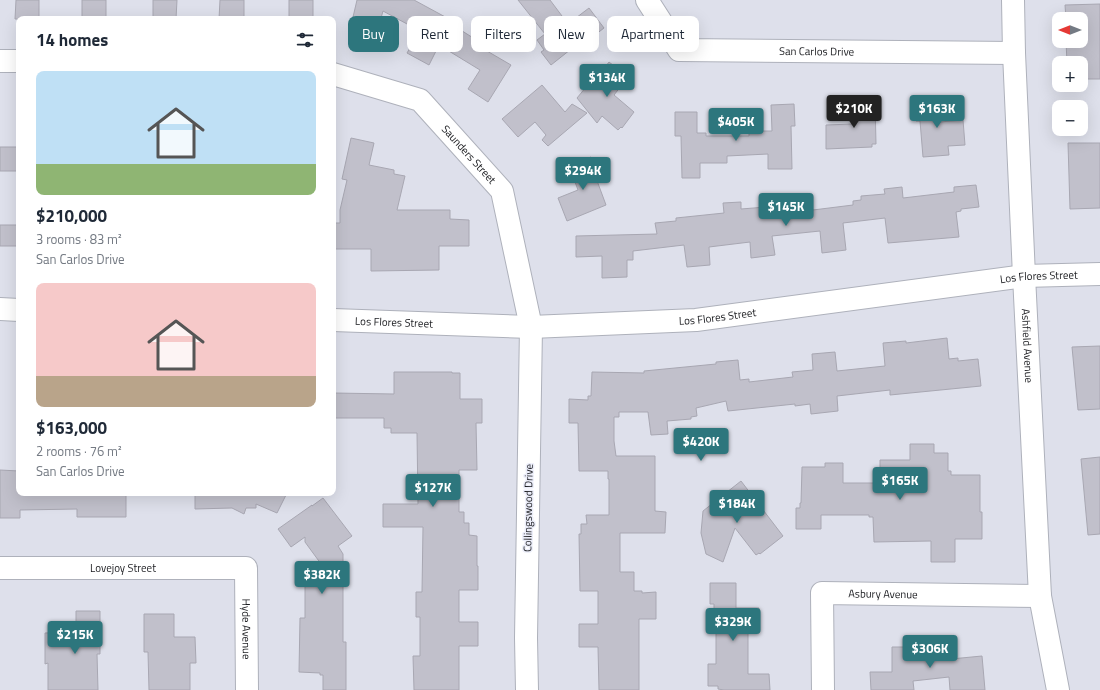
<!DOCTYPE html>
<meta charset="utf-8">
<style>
:root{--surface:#fff;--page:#f6f6f7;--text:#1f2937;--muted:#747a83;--accent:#2d767d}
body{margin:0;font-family:"Titillium Web",sans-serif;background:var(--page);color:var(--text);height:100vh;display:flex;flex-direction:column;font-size:15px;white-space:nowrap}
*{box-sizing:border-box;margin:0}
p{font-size:13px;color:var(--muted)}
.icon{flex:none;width:22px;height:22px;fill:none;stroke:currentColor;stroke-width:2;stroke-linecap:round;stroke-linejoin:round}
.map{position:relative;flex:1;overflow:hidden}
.side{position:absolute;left:16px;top:16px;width:320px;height:480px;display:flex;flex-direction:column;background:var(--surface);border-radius:8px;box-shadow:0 4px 16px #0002}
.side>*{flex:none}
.banner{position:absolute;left:348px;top:16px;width:380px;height:36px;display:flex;gap:8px}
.needle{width:26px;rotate:270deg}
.tools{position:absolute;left:1052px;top:12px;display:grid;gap:8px}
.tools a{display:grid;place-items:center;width:36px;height:36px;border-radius:8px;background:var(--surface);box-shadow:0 4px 16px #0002;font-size:20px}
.price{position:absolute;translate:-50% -34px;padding:0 9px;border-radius:4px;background:var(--accent);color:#fff;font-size:13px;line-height:26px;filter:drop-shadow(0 1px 2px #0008)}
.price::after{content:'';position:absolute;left:50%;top:24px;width:12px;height:9px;margin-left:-6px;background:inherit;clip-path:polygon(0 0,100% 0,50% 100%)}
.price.current{background:#222;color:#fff}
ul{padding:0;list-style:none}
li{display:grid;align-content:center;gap:8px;height:212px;padding:0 20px}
li span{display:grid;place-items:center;height:124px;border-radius:8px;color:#555}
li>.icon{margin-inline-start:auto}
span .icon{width:72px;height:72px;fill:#fffc;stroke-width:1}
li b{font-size:17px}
h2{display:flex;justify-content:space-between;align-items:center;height:48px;padding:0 20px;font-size:17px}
.pill{padding:0 14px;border-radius:8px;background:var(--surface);box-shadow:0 4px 16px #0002;font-size:14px;line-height:36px}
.pill.current{background:var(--accent);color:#fff}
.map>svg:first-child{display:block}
</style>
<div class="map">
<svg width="1100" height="690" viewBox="0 0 1100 690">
<rect width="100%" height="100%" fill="#dee0eb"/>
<path fill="#c1c0cb" stroke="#a8a7b2" d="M16 0H39V19H15Z
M82 0H106V19H82Z
M153 0H177L176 19H153Z
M220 0H244V19H219Z
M289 0H313V19H289Z
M357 0H414L449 19 448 22 489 48 487 51 511 65 488 102 468 89 480 70 439 45 429 65 407 53 420 31 383 11 376 36 350 30Z
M518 0H550L568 24 589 8 604 28 582 45 580 42 551 65 541 52 544 50 537 40 545 34Z
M1100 4V79H1083V74H1081V63H1067L1066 41H1081V19H1066L1065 5Z
M609 62 628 77 614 95 634 112 622 128 621 127 618 130 602 116 597 123 577 98 591 81 593 83Z
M542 85 565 112 572 104 587 113 548 146 542 140 546 135 535 122 518 137 502 119Z
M938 97 940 122 963 120 965 145 948 146 949 155 923 157 920 121H916L914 100Z
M875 102 876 144H872V147L826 149V125L852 124 851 103Z
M794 104 795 126H791L792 169H768V154L727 156V163H700V178H682L681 136H675V112H697V133H706V136H749V131H772L771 105Z
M351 138 374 143 369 165 394 170V174L405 176 397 210H450V219L469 220V246H439V270L371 271V249H333V223H340V210L347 180 342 179Z
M1068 143H1100V208L1070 209Z
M0 147H19V171H0Z
M591 157 599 177 596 178 606 205 567 221 558 198 578 190 569 166Z
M976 185 979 207 961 209V211L956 212 959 237 888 243 885 218 843 223 846 250 822 253 820 231 772 236 775 255 751 258 750 242 709 247 710 265 687 267 684 245 633 251V260H627V277L602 278V256L576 257V236L657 234 655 223 676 221V218L724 213 723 203 741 202V209L766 207 767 213 812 207 813 210 853 205V201L861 200V196L885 194 884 189 902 187 903 198 954 192V187Z
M0 225H19V246H0Z
M947 338 949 359 958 358V361L978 359 981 386 890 395V390L837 396 838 411 811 414 810 404 795 406V404L728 411 726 401 696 408 697 416 691 417V419L667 421 668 434 651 435 648 412H619V417H614V441L616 456H655V511L666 512 665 532V533H620V572H634V591H642V593L656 592V619H639V690H599L598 647H579V624H598V591H580L579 534H581V524H587L586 515H609V479H608V471H579L578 423H569V399L588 400V396H591L592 372 644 373V371L716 364V362L738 360 740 380 749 379V382L793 377 792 372 813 370 812 354 835 352 837 371 885 366 883 343 906 341V343Z
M1100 346V409L1078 410 1072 347Z
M394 372H452V373H460V399H482V423H476L477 470H459V512H464V523H469V535L477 536V566H478V590H459V622H478V646H459V690H414L413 656H420V617H416V592H422L423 527H383V504H418L417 433H391V428H384V418H333V393L394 394Z
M910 444H934V453H948V471H951V475H980V512H982V539H955V562H931V541L874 542 873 517H869V515H821V529H796V508H800V503H801L802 467H825V463H843V483H880V460H910Z
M1100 457V534L1088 535 1081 459Z
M0 470 19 471V493H126V517H77V509L20 510V518H0Z
M741 481 783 536 760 554 759 553 756 555 735 528 723 562 706 554 701 533 703 511Z
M195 493H287L277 513 256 504V508H246L244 514 232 508 195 509Z
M323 498 352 536 338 546 343 554V642H346V690H323V675H320V673L299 672 300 618H305V579H332L305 542V537L291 547 278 529 312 505V506Z
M710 583H736V608H759V632L748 633V674H769L770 690H724L718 689V686H708V664H716V612H714V604H710Z
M76 611H100V654H97L98 690H48V663L45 664V633L72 632V628H76Z
M144 614H174V637H195L196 663H190V690H149L148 652H144Z
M914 646H950L951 659 982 656 985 690H950L949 677 913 681 914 690H871L870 672H892V647H914Z"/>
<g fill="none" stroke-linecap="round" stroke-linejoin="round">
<defs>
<g id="minor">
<path id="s1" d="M647 0 679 50 1014 53"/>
<path id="s2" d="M1013 0 1014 53 1024 276 1040 596 1058 690"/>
<path d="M0 61H19"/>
<path id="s3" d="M333 74 420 100 502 191 531 327 526 638 527 690"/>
<path d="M0 309 19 310"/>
<path id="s4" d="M333 320 531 327 696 320 1024 276 1100 274"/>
<path id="s5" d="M0 568H246L247 690"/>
<path id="s6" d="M823 690 822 593 1040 596"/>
</g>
</defs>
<use href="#minor" stroke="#aeb1bb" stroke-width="24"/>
<use href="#minor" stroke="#fff" stroke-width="22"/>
</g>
<g text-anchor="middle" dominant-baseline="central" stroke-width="3" stroke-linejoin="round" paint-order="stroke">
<g font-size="11" fill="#191a1e" stroke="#ebedf9">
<text stroke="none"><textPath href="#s1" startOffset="197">San Carlos Drive</textPath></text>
<text stroke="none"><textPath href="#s3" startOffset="164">Saunders Street</textPath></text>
<text stroke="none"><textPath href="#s4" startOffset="709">Los Flores Street</textPath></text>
<text stroke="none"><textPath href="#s4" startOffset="385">Los Flores Street</textPath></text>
<text stroke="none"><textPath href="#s4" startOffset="61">Los Flores Street</textPath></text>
<text stroke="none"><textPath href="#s2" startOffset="346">Ashfield Avenue</textPath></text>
<text transform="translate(528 508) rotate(-89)">Collingswood Drive</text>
<text stroke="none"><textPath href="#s5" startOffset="123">Lovejoy Street</textPath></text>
<text stroke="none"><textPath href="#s6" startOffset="158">Asbury Avenue</textPath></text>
<text stroke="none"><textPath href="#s5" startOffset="307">Hyde Avenue</textPath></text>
</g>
</g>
</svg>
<div class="tools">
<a><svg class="needle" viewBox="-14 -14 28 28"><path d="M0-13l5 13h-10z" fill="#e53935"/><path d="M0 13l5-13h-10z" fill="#747a83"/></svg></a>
<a>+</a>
<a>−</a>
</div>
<b class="price" style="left:607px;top:98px">$134K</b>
<b class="price current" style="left:854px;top:129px">$210K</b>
<b class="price" style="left:937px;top:129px">$163K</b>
<b class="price" style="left:736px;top:142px">$405K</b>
<b class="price" style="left:583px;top:191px">$294K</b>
<b class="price" style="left:786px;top:227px">$145K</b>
<b class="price" style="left:701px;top:462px">$420K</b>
<b class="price" style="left:900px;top:501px">$165K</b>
<b class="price" style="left:433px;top:508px">$127K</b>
<b class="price" style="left:737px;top:524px">$184K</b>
<b class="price" style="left:322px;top:595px">$382K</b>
<b class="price" style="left:733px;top:642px">$329K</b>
<b class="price" style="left:75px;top:655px">$215K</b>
<b class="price" style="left:930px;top:669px">$306K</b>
<div class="banner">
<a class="pill current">Buy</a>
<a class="pill">Rent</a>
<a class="pill">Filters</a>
<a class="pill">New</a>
<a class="pill">Apartment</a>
</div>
<section class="side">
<h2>14 homes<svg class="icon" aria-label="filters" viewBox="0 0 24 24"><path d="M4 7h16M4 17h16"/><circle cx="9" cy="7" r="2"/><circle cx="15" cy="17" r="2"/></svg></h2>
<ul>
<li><span style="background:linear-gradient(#bfe0f5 75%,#8fb573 0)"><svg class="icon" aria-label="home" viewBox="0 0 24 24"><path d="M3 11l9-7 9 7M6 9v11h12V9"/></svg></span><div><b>$210,000</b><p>3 rooms · 83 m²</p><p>San Carlos Drive</p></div></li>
<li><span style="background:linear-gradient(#f6c9c9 75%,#b9a48a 0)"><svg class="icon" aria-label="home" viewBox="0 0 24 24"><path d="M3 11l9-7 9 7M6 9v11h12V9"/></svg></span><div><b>$163,000</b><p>2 rooms · 76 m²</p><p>San Carlos Drive</p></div></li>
</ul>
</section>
</div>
